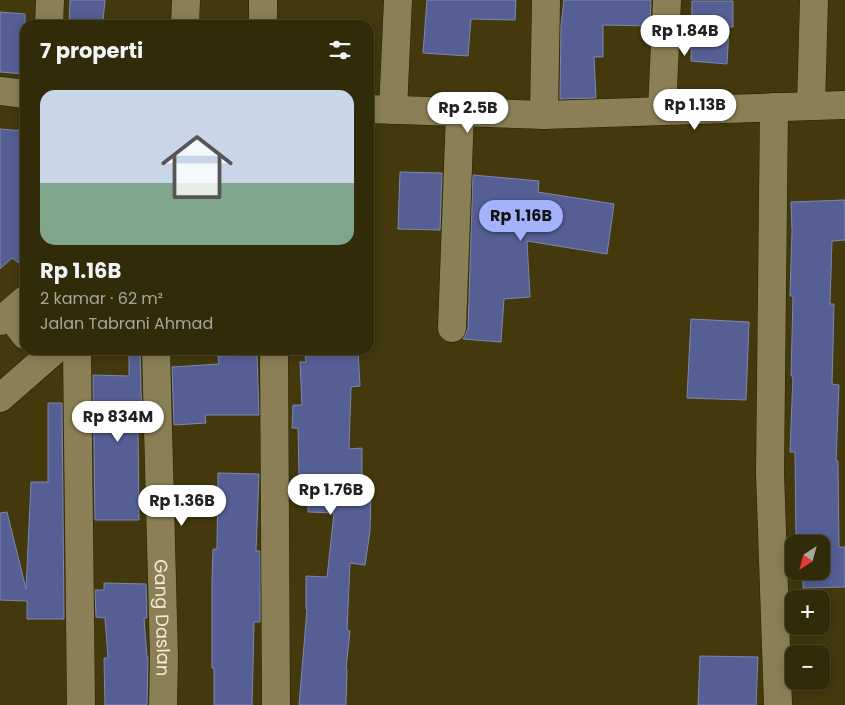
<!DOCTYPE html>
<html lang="id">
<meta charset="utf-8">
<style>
:root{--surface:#322b0a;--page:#3a3313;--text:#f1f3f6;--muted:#a8a79c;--line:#4d472b;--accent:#a4b2fc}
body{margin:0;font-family:Poppins,sans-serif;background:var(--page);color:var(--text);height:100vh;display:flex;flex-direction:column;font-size:19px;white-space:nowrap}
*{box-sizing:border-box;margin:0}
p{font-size:16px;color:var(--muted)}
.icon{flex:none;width:28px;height:28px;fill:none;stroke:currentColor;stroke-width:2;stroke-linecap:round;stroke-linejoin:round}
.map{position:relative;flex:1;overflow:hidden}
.sheet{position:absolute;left:20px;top:20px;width:354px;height:335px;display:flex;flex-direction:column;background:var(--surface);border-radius:15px;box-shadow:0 2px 12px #0003,0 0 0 1px var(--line)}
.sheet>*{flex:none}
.needle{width:32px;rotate:216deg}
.fabs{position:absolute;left:785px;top:535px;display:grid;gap:10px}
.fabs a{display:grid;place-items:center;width:45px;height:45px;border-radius:10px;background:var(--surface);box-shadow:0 2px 12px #0003,0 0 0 1px var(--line);font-size:25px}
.price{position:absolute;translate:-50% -42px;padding:0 11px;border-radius:18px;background:#fff;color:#222;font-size:16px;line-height:32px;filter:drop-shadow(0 1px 2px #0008)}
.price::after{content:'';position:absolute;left:50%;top:30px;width:15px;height:11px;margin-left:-8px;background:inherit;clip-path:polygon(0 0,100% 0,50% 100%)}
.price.current{background:var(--accent);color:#111}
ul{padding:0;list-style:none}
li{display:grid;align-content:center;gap:10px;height:265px;padding:0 20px}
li+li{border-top:1px solid var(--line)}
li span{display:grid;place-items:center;height:155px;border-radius:15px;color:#555}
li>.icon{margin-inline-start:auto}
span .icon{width:90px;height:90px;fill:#fffc;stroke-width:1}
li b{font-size:21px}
h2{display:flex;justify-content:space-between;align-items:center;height:60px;padding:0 20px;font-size:21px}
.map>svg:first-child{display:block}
</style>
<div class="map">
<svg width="845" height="705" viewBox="0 0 845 705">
<rect width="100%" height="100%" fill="#43390d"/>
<path fill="#565f94" stroke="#7f87b0" d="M70 0H105L103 22H101V25H69Z
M427 0H516L515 20 471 19 468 56 423 53Z
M564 0H651L650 26 603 25V57H594L596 98 560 99 561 25Z
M692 1H733V27H729L727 64 691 61Z
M0 12 25 14V74L0 72Z
M0 129 25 131V267L12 258 0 269Z
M400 172 442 173 440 230 398 229Z
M473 175 539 181 538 192 614 204 607 254 527 241 530 297 504 299 501 342 463 339 468 329Z
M845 200V240L832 241 830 304H834L832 384 839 385 836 461H838L839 547H845V587L803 588V571H821V544H802V536H796L795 452H790L793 376H791L793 296H790L792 231 791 202Z
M691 319 749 322 746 400 687 398Z
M129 350H140L142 426H138L139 520H95L93 375 129 376Z
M305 350H358L360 386 351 387 349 449 362 448V489H371L370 531 365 565 350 563 347 630 350 631 346 669H347L346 705H299L307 609H306V576L327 577 334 513 308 512 309 475H299L298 428H292L293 405H302L300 362H306Z
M257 355 259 415H205L206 423 174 425 172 367 219 364 218 356Z
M48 403H62L64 619H27V601L0 600V513L7 512 26 589 31 482H48Z
M218 473 259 474 256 551H260V622H254L252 705H214V668H212V579L213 549H217Z
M104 583 146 584 147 618H144L147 657H148L147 705H105L104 658H108L105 618 96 617 95 590H104Z
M700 656 758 657 756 705H698Z"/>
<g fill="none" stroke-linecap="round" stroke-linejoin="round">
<defs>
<g id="minor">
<path d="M49 25 50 0"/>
<path d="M185 25 186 0"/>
<path d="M263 25V0"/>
<path d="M0 91 25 94"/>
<path d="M811 106 814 0"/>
<path d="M774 107 770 473 778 705"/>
<path d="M369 109 544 115 845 105"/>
<path d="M393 110 398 0"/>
<path d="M662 111 667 0"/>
<path d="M544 115 546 0"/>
<path d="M9 314 25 335"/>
<path d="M0 321 25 300"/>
<path d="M452 328 460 113"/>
<path d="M77 350 81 705"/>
<path id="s1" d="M156 350 164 658 163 705"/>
<path d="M274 350 276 705"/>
<path d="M0 398 55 350"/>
</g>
</defs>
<use href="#minor" stroke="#282001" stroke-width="29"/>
<use href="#minor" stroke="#8b8055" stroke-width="28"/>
</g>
<g text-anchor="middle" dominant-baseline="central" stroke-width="4" stroke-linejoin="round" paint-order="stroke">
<g font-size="18" fill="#f1ebd4" stroke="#382e01">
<text stroke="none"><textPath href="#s1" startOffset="268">Gang Daslan</textPath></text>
</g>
</g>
</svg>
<div class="fabs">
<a><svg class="needle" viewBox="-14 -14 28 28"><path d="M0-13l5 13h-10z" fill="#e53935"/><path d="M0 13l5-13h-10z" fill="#a8a79c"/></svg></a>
<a>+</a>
<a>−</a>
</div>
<b class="price" style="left:685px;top:57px">Rp 1.84B</b>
<b class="price" style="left:695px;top:131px">Rp 1.13B</b>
<b class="price" style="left:468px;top:134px">Rp 2.5B</b>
<b class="price current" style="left:521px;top:242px">Rp 1.16B</b>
<b class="price" style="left:118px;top:443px">Rp 834M</b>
<b class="price" style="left:331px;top:516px">Rp 1.76B</b>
<b class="price" style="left:182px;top:527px">Rp 1.36B</b>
<section class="sheet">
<h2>7 properti<svg class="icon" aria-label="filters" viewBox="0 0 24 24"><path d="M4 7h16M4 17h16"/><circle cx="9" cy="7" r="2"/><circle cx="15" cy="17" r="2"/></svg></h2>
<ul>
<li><span style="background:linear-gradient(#c9d6e8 60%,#7fa58c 0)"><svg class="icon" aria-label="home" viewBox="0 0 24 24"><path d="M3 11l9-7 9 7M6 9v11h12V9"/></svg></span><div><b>Rp 1.16B</b><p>2 kamar · 62 m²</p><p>Jalan Tabrani Ahmad</p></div></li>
</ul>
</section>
</div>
